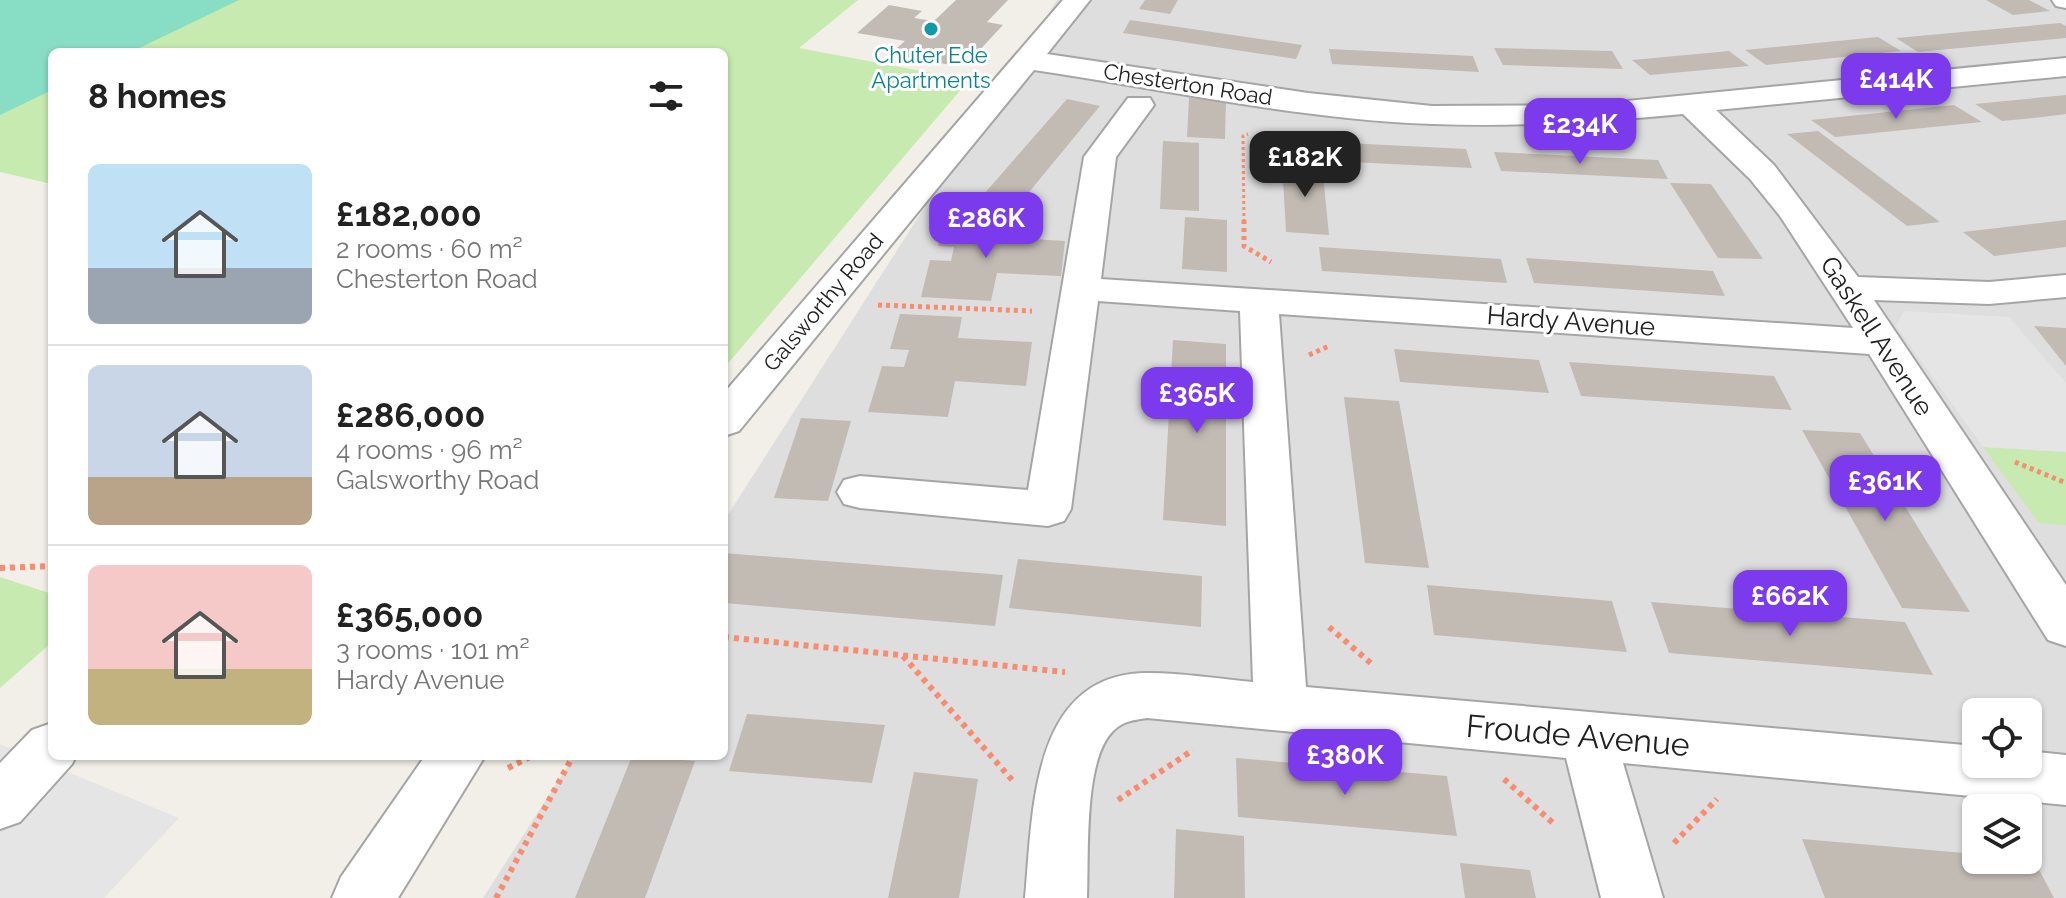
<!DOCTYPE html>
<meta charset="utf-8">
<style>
:root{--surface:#fff;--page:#f2f2f2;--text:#222;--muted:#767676;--line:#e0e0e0;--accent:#7c3aed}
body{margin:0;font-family:Raleway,sans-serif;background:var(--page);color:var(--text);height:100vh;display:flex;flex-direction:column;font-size:30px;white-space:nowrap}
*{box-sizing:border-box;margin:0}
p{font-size:26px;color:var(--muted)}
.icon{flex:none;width:44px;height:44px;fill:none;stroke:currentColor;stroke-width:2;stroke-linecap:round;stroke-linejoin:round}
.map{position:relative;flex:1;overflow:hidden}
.drawer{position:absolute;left:48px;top:48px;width:680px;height:712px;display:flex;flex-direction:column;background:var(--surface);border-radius:12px;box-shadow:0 2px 6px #0004}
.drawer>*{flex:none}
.controls{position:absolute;left:1962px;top:698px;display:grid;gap:16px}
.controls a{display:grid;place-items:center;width:80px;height:80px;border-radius:12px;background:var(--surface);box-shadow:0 2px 6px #0004;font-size:40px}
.price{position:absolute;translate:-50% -68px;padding:0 18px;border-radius:16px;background:var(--accent);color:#fff;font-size:26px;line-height:52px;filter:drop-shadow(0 2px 4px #0008)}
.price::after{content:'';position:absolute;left:50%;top:48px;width:24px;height:18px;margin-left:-12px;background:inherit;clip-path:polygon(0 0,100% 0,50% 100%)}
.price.active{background:#222;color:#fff}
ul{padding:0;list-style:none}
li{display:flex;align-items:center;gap:24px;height:200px;padding:0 40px}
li+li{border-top:2px solid var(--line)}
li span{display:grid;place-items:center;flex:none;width:224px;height:160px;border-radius:12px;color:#555}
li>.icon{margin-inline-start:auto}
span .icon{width:96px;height:96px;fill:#fffc;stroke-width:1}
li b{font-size:34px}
h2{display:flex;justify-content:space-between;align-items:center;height:96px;padding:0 40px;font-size:34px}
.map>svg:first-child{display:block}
</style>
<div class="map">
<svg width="2066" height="898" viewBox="0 0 2066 898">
<rect width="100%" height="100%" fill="#f1efe7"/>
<path fill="#dfdede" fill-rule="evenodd" d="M1057 0H2066V898H483L574 756H724V521ZM1976 712H2028V764H1976ZM1976 808H2028V860H1976Z"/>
<path fill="#c6eaaf" d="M0 0H858L799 48 969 80 724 368V52H52V184L0 172Z
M1983 447 2066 452V525L2039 523Z
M0 577 52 594V642L0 688Z"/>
<path fill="#87dec5" d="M0 0H239L131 52H52V90L0 115Z"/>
<path fill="#e5e5e5" d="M1904 311 2009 317 2066 383V452L1983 447 1896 326Z
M0 744 179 818 104 898H0Z"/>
<path fill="#c2bbb4" d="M956 0H1008L987 22 1003 25 976 54 964 52 951 65 890 54 905 41 857 33 889 5 922 11 914 18 934 21Z
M1145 0H1178L1170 14 1139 9Z
M1986 0H2029L2050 11 2013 15Z
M1130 20 1199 30 1302 45 1296 59 1123 33Z
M2060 23 2066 26V38L1918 52 1896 38Z
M1878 37 1901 51 1766 65 1745 50Z
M1494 48 1612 51 1623 69 1503 65Z
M1329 49 1473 56 1479 72 1332 64Z
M1729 51 1749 66 1650 75 1632 60Z
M2066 95V114L2043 117 2002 121 1975 104Z
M1189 98 1226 100 1225 139 1187 137Z
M1067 99 1100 106 1020 203 984 194Z
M1954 105 1982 122 1835 137 1811 120Z
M1818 131 1940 222 1907 226 1787 134Z
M1163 141 1199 143V211L1160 209Z
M1306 141 1466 149 1472 168 1309 160Z
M1494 152 1658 160 1668 179 1501 171Z
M1282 162 1322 164 1329 235 1286 232Z
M1670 183 1711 184 1763 259 1718 258Z
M1185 217 1227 220V272L1182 269Z
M945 218 1002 221 998 237 1065 241 1061 276 997 273 991 301 921 297 930 260 951 261 954 247 938 246Z
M2066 220V247L1994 256 1963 232Z
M1319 247 1501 259 1507 283 1322 271Z
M1526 258 1713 271 1725 296 1534 283Z
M900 314 962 317 958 338 1032 342 1026 386 955 381 948 417 868 412 882 366 904 367 909 350 890 349Z
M2034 326 2066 328V366Z
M1173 340 1226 344V526L1163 520Z
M1394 349 1539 360 1549 393 1400 382Z
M1569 362 1774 376 1792 410 1581 396Z
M1344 397 1399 401 1429 568 1365 563Z
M801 418 851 421 828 501 774 498Z
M1802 430 1860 433 1970 612 1902 608Z
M724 553 1003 575 995 626 724 603Z
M1018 559 1202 576 1201 627 1009 608Z
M1427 585 1612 601 1627 652 1434 635Z
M1651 602 1905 622 1933 675 1669 653Z
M747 714 885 725 872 783 729 771Z
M632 756 695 761 645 898H575Z
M1236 758 1447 776 1457 836 1238 817Z
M914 772 978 779 959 898H888Z
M1176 829 1244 836 1245 898H1174Z
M1802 839 1976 854V860H2034L2054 898H1825Z
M1460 863 1530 870 1536 898H1465Z"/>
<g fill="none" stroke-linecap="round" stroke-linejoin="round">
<defs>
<path id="minor" d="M1063 0H1090L1047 54 1308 93 1432 106 1586 105 2066 58V76L1716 110 1774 165 1858 277 1989 282 2066 275V297L1989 304 1874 300 2066 585V646L2048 640 1869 354 1279 314 1306 687 1976 746V764H2028V751L2066 755V805L1623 763 1663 898H1601L1566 758 1147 718C1134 720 1123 721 1113 731 1083 760 1089 858 1087 898H1025C1033 813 1030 672 1149 673 1183 673 1219 679 1253 682L1240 311 1098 301 1071 509 1064 521 1048 526 860 508 844 504 837 492 844 480 860 476 1028 490 1084 157 1128 98H1150L1154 105 1116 157 1101 279 1853 328 1780 216 1750 179 1683 114C1600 122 1517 127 1433 124 1303 120 1164 89 1034 70L739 431 724 436V393Z
M2052 0H2066V8L2056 6Z
M52 723V756H76L72 764 20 822 0 829V763L32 730Z
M425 756H485L398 898H332L341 877Z"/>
</defs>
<use href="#minor" stroke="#a5a5a5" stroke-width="4"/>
<path stroke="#f88c71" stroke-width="3" stroke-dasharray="3 3" stroke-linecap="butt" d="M1244 222 1243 136 1248 134"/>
<path stroke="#f88c71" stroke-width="5" stroke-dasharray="4 4" stroke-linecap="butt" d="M1244 220V246L1271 262
M878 305 1032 311
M1309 355 1329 346
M2015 462 2066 483"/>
<path stroke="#f88c71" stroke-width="6" stroke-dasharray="5 5" stroke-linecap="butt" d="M0 568 52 566
M1329 627 1373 665
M724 637 1065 672
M903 656 1013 781
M508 768 532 756
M1504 779 1553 823
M1118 800 1193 750
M1674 843 1717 799
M496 898 573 756"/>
<use href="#minor" fill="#fff" fill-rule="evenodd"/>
</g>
<circle fill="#0f9aa8" stroke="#fff" stroke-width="3" cx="931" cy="29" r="8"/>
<g text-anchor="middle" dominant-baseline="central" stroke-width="6" stroke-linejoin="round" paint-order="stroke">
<g font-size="22" fill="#0d838f" stroke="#fff">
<text x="931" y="55">Chuter Ede<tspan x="931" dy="25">Apartments</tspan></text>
</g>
<g font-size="22" fill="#212121" stroke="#fff">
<text transform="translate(1188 84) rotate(9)">Chesterton Road</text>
<text transform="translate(823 302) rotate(-50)">Galsworthy Road</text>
</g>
<g font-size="26" fill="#212121" stroke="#fff">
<text transform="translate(1571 321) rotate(4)">Hardy Avenue</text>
<text transform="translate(1877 336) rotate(57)">Gaskell Avenue</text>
</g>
<g font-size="32" fill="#212121" stroke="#fff">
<text transform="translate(1578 735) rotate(5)">Froude Avenue</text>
</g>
</g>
</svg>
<div class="controls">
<a><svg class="icon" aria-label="locate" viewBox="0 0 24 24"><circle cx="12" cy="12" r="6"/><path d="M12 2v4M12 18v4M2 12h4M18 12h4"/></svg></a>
<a><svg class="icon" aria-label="layers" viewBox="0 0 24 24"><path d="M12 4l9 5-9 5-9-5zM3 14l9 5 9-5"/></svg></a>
</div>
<b class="price" style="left:1896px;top:121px">£414K</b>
<b class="price" style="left:1580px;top:166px">£234K</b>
<b class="price active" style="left:1305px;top:199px">£182K</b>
<b class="price" style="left:986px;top:260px">£286K</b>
<b class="price" style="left:1197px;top:435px">£365K</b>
<b class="price" style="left:1885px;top:523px">£361K</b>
<b class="price" style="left:1790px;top:638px">£662K</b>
<b class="price" style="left:1345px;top:797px">£380K</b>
<section class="drawer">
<h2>8 homes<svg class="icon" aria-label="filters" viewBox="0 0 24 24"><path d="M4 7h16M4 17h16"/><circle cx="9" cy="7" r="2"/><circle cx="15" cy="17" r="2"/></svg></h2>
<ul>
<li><span style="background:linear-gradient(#bfe0f5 65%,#9aa5b1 0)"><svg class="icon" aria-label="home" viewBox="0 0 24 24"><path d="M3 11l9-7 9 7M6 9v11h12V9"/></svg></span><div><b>£182,000</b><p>2 rooms · 60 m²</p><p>Chesterton Road</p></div></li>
<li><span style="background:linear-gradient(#c9d6e8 70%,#b9a48a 0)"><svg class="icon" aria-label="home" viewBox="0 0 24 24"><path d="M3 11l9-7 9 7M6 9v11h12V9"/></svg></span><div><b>£286,000</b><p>4 rooms · 96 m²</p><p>Galsworthy Road</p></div></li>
<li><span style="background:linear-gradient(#f6c9c9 65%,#c2b280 0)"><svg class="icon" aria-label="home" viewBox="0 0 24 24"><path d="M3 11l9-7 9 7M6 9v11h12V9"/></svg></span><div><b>£365,000</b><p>3 rooms · 101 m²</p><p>Hardy Avenue</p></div></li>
</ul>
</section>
</div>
